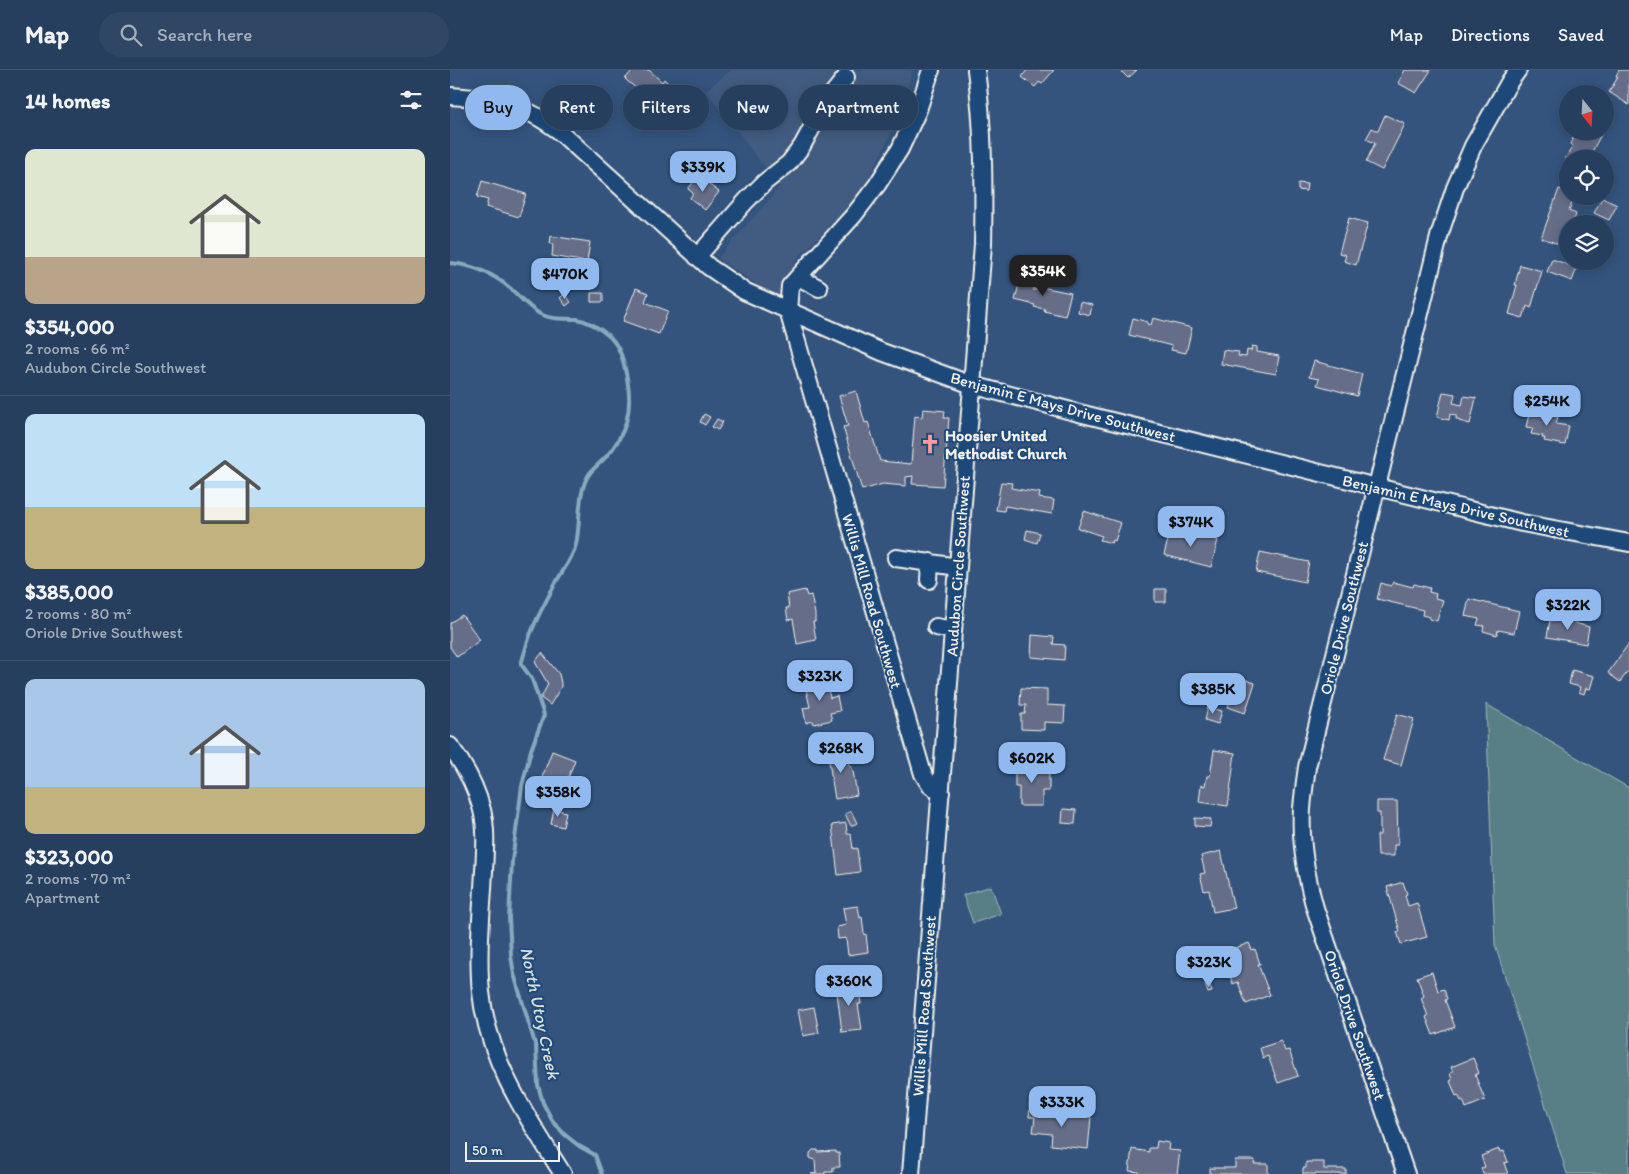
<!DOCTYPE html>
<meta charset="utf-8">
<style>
:root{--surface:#273f5e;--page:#2f4664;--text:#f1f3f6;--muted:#a4afbc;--line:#435873;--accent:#90b9f0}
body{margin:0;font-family:Itim,sans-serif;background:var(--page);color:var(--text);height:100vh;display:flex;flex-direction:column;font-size:19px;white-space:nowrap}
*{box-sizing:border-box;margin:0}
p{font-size:16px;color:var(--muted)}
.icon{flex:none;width:28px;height:28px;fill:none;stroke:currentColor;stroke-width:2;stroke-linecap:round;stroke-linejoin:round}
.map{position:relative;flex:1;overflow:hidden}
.side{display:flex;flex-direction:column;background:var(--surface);width:450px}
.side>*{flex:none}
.hud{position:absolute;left:15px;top:15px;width:475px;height:45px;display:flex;gap:10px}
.needle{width:32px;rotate:162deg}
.buttons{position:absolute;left:1109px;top:15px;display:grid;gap:10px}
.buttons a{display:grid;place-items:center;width:55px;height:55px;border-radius:50%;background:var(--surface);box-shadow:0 2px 12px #0003,0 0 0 1px var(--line);font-size:25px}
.scale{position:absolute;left:15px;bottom:12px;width:95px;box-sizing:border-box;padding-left:5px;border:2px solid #f4f1e8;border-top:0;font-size:14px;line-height:18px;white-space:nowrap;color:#f4f1e8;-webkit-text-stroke:4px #1f4a7a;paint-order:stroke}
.price{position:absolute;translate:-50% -42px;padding:0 11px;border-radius:10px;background:var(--accent);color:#111;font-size:16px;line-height:32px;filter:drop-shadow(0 1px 2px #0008)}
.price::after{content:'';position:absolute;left:50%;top:30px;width:15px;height:11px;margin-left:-8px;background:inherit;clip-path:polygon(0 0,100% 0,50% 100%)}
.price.current{background:#222;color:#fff}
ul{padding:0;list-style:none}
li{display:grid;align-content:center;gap:10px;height:265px;padding:0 25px}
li+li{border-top:1px solid var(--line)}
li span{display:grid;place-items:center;height:155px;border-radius:10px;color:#555}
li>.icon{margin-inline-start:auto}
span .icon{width:90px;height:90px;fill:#fffc;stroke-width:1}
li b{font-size:21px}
h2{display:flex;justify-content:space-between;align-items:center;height:60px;padding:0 25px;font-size:21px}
.pill{padding:0 18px;border-radius:22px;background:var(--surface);box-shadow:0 2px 12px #0003,0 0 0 1px var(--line);font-size:18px;line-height:45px}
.pill.current{background:var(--accent);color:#111}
header{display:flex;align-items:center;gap:30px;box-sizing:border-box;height:70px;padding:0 25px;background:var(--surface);border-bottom:1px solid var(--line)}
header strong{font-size:24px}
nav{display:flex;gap:28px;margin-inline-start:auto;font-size:18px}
.search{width:350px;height:45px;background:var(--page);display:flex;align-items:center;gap:12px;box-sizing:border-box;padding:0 18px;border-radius:28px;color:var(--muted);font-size:19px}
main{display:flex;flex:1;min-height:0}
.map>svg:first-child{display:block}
</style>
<header>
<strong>Map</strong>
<div class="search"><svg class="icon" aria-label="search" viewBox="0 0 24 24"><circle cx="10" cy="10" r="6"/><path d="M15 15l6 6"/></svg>Search here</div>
<nav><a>Map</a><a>Directions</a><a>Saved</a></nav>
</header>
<main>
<section class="side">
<h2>14 homes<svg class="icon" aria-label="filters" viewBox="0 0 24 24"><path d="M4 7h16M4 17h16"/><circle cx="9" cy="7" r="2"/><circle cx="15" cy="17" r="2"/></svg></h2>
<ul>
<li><span style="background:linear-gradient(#dfe7d0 70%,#b9a48a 0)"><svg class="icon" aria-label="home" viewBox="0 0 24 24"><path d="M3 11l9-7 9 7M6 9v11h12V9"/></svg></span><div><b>$354,000</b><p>2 rooms · 66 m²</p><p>Audubon Circle Southwest</p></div></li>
<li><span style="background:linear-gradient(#bfe0f5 60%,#c2b280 0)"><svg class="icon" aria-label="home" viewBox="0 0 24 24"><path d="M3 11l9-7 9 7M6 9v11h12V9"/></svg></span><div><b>$385,000</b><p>2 rooms · 80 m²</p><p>Oriole Drive Southwest</p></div></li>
<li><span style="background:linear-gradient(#a9c7e8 70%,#c2b280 0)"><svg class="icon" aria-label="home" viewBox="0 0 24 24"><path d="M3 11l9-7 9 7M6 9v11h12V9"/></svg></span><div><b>$323,000</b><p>2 rooms · 70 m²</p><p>Apartment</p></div></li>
</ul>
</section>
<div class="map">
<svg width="1179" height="1104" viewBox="0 0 1179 1104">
<rect width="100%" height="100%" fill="#34547e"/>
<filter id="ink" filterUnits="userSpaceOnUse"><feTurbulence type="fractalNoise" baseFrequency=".02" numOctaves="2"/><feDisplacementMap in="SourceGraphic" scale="10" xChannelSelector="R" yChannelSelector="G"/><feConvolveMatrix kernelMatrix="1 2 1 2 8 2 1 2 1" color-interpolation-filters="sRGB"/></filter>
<g filter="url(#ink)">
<path fill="#435c81" d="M281 0H462L451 44 409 127 345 190 329 229 268 188 330 117 256 21Z"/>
<path fill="#597f85" stroke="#a6b8b6" d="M1036 634 1179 718V1104H1117L1045 875Z
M541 816 551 844 523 853 513 825Z"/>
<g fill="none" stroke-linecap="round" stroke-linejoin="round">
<path stroke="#89aabc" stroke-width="4" d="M0 193C23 195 44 204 61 219 71 228 78 237 90 244 102 250 114 248 127 249 138 251 151 259 160 267 171 278 174 293 177 308 183 339 177 364 155 388 144 399 138 401 133 418 128 436 130 456 126 474 123 489 112 501 105 514 98 528 89 543 83 558 78 569 75 582 71 594L82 609 94 645 81 680 72 716 62 791 59 848 61 886 64 904 86 977 88 1015 93 1033 102 1050 114 1064 129 1076 145 1085 152 1104"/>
</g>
<path fill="#656d88" stroke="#f4f1e8" d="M183 0H199L212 12 214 9 220 15 215 20 223 27 213 38 190 18 188 20 175 9Z
M577 0H604L592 14 589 12 585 17 572 7Z
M670 0H687L678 8Z
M955 0H981L966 23 948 13Z
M1169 0H1179V35L1159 22 1168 7 1166 6Z
M935 45 955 54 932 100 916 92 925 73 916 69 922 58 928 61Z
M1127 61H1153L1138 89H1118V90L1115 89 1123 76 1120 74Z
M248 106 269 122 255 140 240 128 243 123 238 119Z
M32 111 76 124 69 147 36 137 38 130 27 127Z
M848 113 857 114 856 121 848 120Z
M1109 119 1118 122V126H1125L1119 141 1126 144 1123 154H1118L1114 163 1116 164 1112 175 1091 168Z
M1152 128 1167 135 1159 150 1144 143Z
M899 148 918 153 906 195 894 191 896 185 889 183Z
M101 166 140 172 137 192 102 186 103 174H100Z
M1102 189 1127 198 1122 211 1097 202Z
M1070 195 1092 201 1081 238 1077 236 1073 248 1059 244 1067 215H1065Z
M571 206 586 209 583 220H586L587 216 621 223 615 246 594 241 595 239 584 237 585 235 565 230Z
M186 218 198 223 195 232 218 241 209 264 173 251Z
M141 223H153V232H141Z
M114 224 121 232 116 236 110 228Z
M630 232 642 235 640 245 628 242Z
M683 248 698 252 697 254 701 255 703 248 742 258 736 283 721 280 722 276 679 265Z
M802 276 807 277V282L829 286 826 304 771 294 773 280 789 282 788 286 796 287 797 280 801 281Z
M864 291 912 304 907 326 867 315 869 309 859 307Z
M1083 320 1098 323 1095 337 1081 334Z
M406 321 415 353 418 352 430 391 461 394 465 346 472 347 473 339 495 341 494 348H499L493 416 462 414 463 406 456 407V416L433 414 412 420 393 357 398 356 389 326Z
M993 322 1005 324 1003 333 1012 335 1014 326 1026 328 1020 354 1009 351V349H1006V345L1000 344 999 350 987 347Z
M1086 339 1099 342V345L1108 347 1106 354 1119 356 1115 375 1094 371 1095 368H1092L1093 366 1081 364 1083 358 1076 357 1080 340 1086 341Z
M254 344 260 347 255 355 250 352Z
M267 349 273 352 268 360 262 357Z
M551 412 562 413 561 418 590 423 589 428 604 430 602 444 555 436 554 441 546 440Z
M634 441 671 453 665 471 663 470 662 473 650 470 652 466 628 458Z
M721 458 768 470 761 497 714 485Z
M577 460 590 463 587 473 575 469Z
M810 482 859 492 855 512 806 502Z
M943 512 963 517 964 514 980 518 979 522 986 524 985 528 993 530 987 551 979 549 980 547 972 545 973 540 927 529 931 513 941 516Z
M705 519H716V532H705Z
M355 520 357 526 361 525 365 544V552H363L366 570 347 574 343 549 338 550 336 538H339L337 524Z
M1019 529 1069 541 1064 563 1048 560 1047 565 1033 561 1034 556 1027 555 1029 549 1015 546Z
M12 545 30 570 7 587 0 577V553Z
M1111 549 1139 557 1136 574 1097 567 1100 550 1111 551Z
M582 565 604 567 603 574 615 575 614 590 581 587Z
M1179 573V600L1170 612 1158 603Z
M92 583 109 604 111 613V617L100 635 91 628 98 614 85 592Z
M1122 600 1144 606 1140 619 1136 618 1134 624 1129 622 1130 617 1119 614Z
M375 606 380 628 387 626 390 641 380 643 382 650 364 654 363 651 356 653 353 638 360 637 354 611Z
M787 607 805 613 795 643 778 637Z
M734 608 743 610 741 620 731 618Z
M571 618 597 619V635L615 636 614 653 594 652V660L571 659V644H575L576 635H570Z
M758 637 772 641 768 654 755 650Z
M947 644 964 649 951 695 933 690Z
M393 676 395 689 398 688 399 695H401L403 701 407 725 385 729 377 679Z
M764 680 785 683 778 736 749 732 751 715 755 716 757 706H760Z
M102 681 125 690 114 719 91 710Z
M590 692H599V721H592V736H569V717H565V698H590Z
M927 731H947L948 775H944V786H928L927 765H930V743H927Z
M104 739 116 742 113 757 101 754Z
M613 739 626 740 625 754 612 753Z
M401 741 407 753 401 756 395 744Z
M745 748 761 749 760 757 745 756Z
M396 753 397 764H401L403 779 407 778 410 802 388 805 382 755Z
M771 781 784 838 763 842 759 820 754 821 750 804 755 803 751 786Z
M953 812 957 824 955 825 958 836 967 833 977 867 951 874 947 862H950L937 817Z
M408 836 410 848 412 847 414 864H416L418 882 398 885 396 868 388 869 387 857 396 855 393 838Z
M799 873 802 880 805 879 810 894H808L820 925 796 934 788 912 783 914 779 904 784 902 781 893 784 892 780 880Z
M982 902 988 921 994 919 997 929 995 930 1005 957 983 965 976 947 978 946 971 928 974 926 967 907Z
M408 913 411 934H408L412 960 392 962 386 915Z
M759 913 762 922 758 923 755 915Z
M364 937 369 963 353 966 348 940Z
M831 971 835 981 839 980 848 1006 828 1013 818 986 813 988 810 978Z
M1023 988 1029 1003 1025 1005 1035 1030 1016 1038 1013 1030 1011 1031 1008 1025 1006 1026 1000 1011 1002 1010 1000 1003 1003 1002 1001 997Z
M580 1033 592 1034 591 1044 607 1046V1044L641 1047 638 1079 601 1075 602 1064 583 1062 585 1047H579Z
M707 1071 719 1073 718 1080 730 1081 727 1104H689V1102L679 1101 682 1079 699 1082V1078H706Z
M1049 1079 1050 1082 1054 1081 1058 1092 1054 1093 1058 1104H1033L1031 1098 1035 1097 1031 1086Z
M363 1080H368V1082L386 1081V1083H389L390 1097H383V1102H375V1104H361H366L365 1090 360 1088V1083Z
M785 1090H805L804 1094H818V1104H760V1098H785Z
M856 1092H874V1099H896V1104H853V1098H856Z"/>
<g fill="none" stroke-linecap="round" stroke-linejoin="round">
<defs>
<path id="minor" d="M481 0 468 40 450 79 427 115 404 145 340 216 338 241 473 704 480 715 491 723
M0 26C30 28 60 31 86 46 94 50 102 56 109 61L259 197 294 221 432 282 522 315 629 343 1072 453 1179 473
M247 187 296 131 315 112 339 93 352 76 376 32 396 7
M348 207 369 218
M446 488 508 497
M479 510 480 492
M486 557 503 560
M0 676C15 696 26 716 32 740 37 760 35 781 34 801 32 841 27 883 31 922 38 991 77 1047 113 1104
M461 1104 533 174C534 116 534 58 526 0
M956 1104 865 838C856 806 850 773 852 739 853 725 855 711 857 697L990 163 1005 118 1023 76 1060 11 1068 0"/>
</defs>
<use href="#minor" stroke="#f4f1e8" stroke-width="20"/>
<use href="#minor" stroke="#1f4a7a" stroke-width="16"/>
</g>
</g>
<defs>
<symbol id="church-bare" viewBox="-9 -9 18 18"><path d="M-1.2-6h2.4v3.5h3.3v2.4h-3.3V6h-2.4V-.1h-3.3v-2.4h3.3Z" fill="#ff9aa2" stroke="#1f4a7a" stroke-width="2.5" paint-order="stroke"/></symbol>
</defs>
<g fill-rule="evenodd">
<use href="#church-bare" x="466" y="360" width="28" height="28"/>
</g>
<g text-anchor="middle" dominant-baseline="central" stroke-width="4" stroke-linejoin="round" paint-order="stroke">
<g font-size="16" fill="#f4f1e8" stroke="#1f4a7a">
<text transform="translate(613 337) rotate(15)">Benjamin E Mays Drive Southwest</text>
<text transform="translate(1006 436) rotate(13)">Benjamin E Mays Drive Southwest</text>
<text transform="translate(508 496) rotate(-86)">Audubon Circle Southwest</text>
<text transform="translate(422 531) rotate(74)">Willis Mill Road Southwest</text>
<text transform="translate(894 548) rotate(-76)">Oriole Drive Southwest</text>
<text transform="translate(474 936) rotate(-86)">Willis Mill Road Southwest</text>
<text transform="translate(905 955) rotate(71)">Oriole Drive Southwest</text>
</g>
<g font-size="16" font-weight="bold" fill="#f4f1e8" stroke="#1f4a7a" text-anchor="start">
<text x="495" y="365">Hoosier United<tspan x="495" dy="18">Methodist Church</tspan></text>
</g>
<g font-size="18" font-style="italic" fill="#d9dfdd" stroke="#1f4a7a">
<text transform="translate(90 943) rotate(78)">North Utoy Creek</text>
</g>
</g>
</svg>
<div class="buttons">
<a><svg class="needle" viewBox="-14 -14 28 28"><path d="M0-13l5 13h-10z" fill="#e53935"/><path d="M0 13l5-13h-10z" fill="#a4afbc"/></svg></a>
<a><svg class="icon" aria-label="locate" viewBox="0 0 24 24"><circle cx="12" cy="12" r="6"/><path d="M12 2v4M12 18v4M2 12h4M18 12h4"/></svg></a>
<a><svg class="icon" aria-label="layers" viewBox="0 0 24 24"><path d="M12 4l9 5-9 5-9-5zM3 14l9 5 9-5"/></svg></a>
</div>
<div class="scale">50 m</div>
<b class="price" style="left:253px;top:123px">$339K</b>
<b class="price current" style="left:593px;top:227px">$354K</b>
<b class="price" style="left:115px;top:230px">$470K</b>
<b class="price" style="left:1097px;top:357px">$254K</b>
<b class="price" style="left:741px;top:478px">$374K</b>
<b class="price" style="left:1118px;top:561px">$322K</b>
<b class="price" style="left:370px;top:632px">$323K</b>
<b class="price" style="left:763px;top:645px">$385K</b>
<b class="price" style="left:391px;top:704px">$268K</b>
<b class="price" style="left:582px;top:714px">$602K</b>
<b class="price" style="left:108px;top:748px">$358K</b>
<b class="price" style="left:759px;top:918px">$323K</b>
<b class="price" style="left:399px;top:937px">$360K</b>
<b class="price" style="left:612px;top:1058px">$333K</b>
<div class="hud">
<a class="pill current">Buy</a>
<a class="pill">Rent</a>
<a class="pill">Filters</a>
<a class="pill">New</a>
<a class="pill">Apartment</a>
</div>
</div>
</main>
